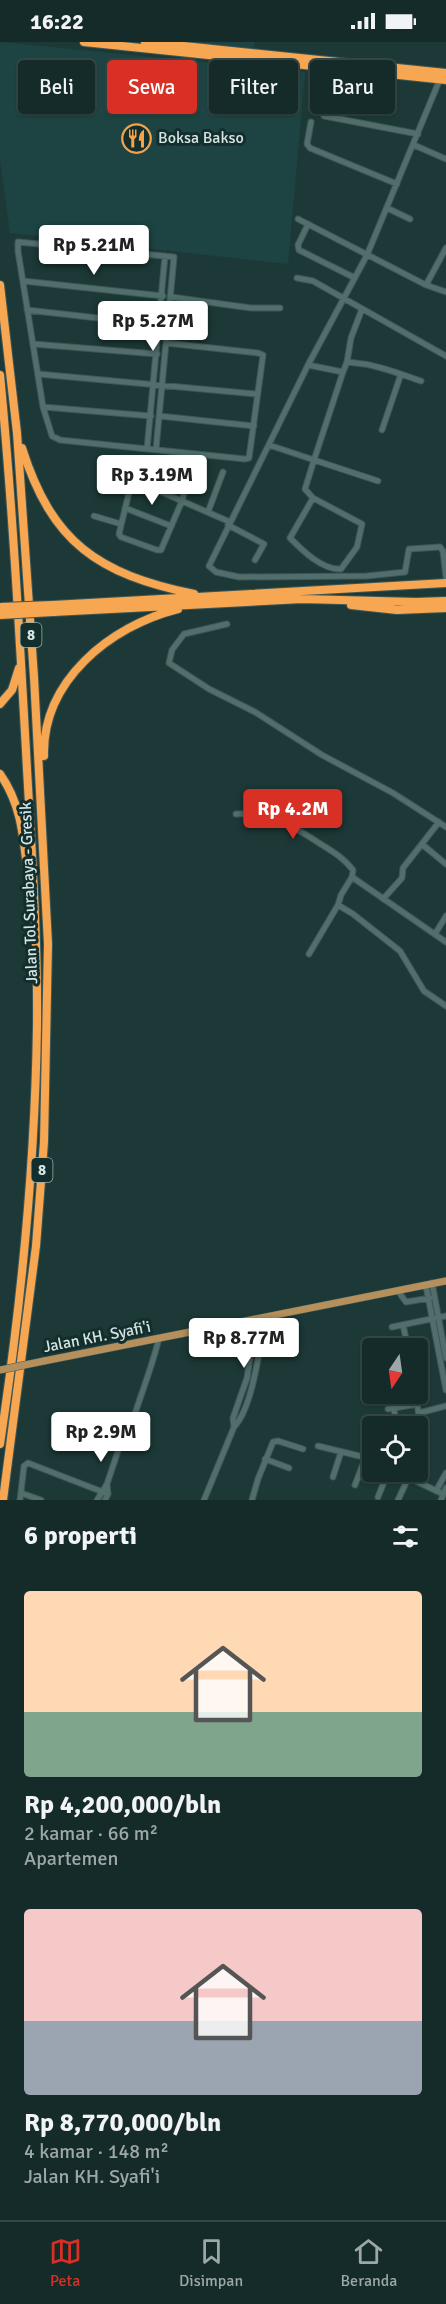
<!DOCTYPE html>
<html lang="id">
<meta charset="utf-8">
<style>
:root{--surface:#152b29;--page:#223735;--text:#f1f3f6;--muted:#9da7a8;--line:#344746;--accent:#d93025}
body{margin:0;font-family:Signika,sans-serif;background:var(--page);color:var(--text);height:100vh;display:flex;flex-direction:column;font-size:22px;white-space:nowrap}
*{box-sizing:border-box;margin:0}
p{font-size:20px;color:var(--muted)}
.icon{flex:none;width:33px;height:33px;fill:none;stroke:currentColor;stroke-width:2;stroke-linecap:round;stroke-linejoin:round}
.map{position:relative;height:1458px;overflow:hidden}
.side{display:flex;flex-direction:column;background:var(--surface);flex:1}
.side>*{flex:none}
.banner{position:absolute;left:18px;top:18px;width:411px;height:54px;display:flex;gap:12px}
.needle{width:39px;rotate:193deg}
.controls{position:absolute;left:362px;top:1296px;display:grid;gap:12px}
.controls a{display:grid;place-items:center;width:66px;height:66px;border-radius:6px;background:var(--surface);box-shadow:0 2px 4px #0004,0 0 0 2px var(--line);font-size:30px}
.price{position:absolute;translate:-50% -51px;padding:0 14px;border-radius:6px;background:#fff;color:#222;font-size:20px;line-height:39px;filter:drop-shadow(0 2px 3px #0008)}
.price::after{content:'';position:absolute;left:50%;top:36px;width:18px;height:14px;margin-left:-9px;background:inherit;clip-path:polygon(0 0,100% 0,50% 100%)}
.price.selected{background:var(--accent);color:#fff}
ul{padding:0;list-style:none}
li{display:grid;align-content:center;gap:12px;height:318px;padding:0 24px}
li span{display:grid;place-items:center;height:186px;border-radius:6px;color:#555}
li>.icon{margin-inline-start:auto}
span .icon{width:108px;height:108px;fill:#fffc;stroke-width:1}
li b{font-size:26px}
h2{display:flex;justify-content:space-between;align-items:center;height:72px;padding:0 24px;font-size:26px}
.tag{padding:0 21px;border-radius:6px;background:var(--surface);box-shadow:0 2px 4px #0004,0 0 0 2px var(--line);font-size:21px;line-height:54px}
.tag.selected{background:var(--accent);color:#fff}
.status{display:flex;justify-content:space-between;align-items:center;height:42px;padding:0 30px;background:var(--surface);direction:ltr}
.status svg{height:16px;fill:currentColor}
.dock{display:flex;justify-content:space-around;align-items:center;height:84px;border-top:2px solid var(--line);background:var(--surface);font-size:16px;color:var(--muted)}
.dock a{display:grid;justify-items:center;gap:3px}
.dock .selected{color:var(--accent)}
.map>svg:first-child{display:block}
</style>
<div class="status"><b>16:22</b><svg viewBox="0 0 49 12"><path d="M0 12V9h3v3zM5 12V6h3v6zM10 12V3h3v9zM15 12V0h3v12zM26 1h20v11H26zM47 4h2v5h-2z"/></svg></div>
<div class="map">
<svg width="446" height="1458" viewBox="0 0 446 1458">
<rect width="100%" height="100%" fill="#1c3937"/>
<path fill="#1d4442" d="M0 0 305 30 288 222 10 191 0 118Z
M189 0H254V7Z"/>
<g fill="none" stroke-linecap="round" stroke-linejoin="round">
<defs>
<path id="minor" d="M440 37 367 213 308 323 209 524 216 530 239 535 367 534 405 530 409 507 440 505 443 509 446 535
M324 74 418 92
M311 80 307 102 310 106 397 142
M414 103 446 117
M387 166 410 177
M298 177 426 243 446 250
M308 182 298 203 299 208 355 236
M297 236 313 239 446 314
M23 239 163 254
M426 243 446 206
M171 255 251 266H280
M27 268 160 283
M33 302 157 312
M347 320 351 296 362 267
M308 323 343 330 347 320C375 322 395 330 421 339
M343 330 314 418 378 439
M38 332 257 352
M43 365 151 374
M159 374 254 384
M382 388 401 332
M269 403 314 418 305 447 313 456 290 496C303 509 322 528 341 527L357 505 362 482 313 456
M147 407 165 214
M156 407 174 215 18 200V209L43 365 52 394 60 398 245 417 249 416 263 313 258 311 166 301
M171 424 188 427 190 430 182 459 161 508H157L121 495 119 492 132 438H134L230 480
M125 466 171 484
M208 470 223 430
M94 474 121 482
M228 483 264 502 255 518
M227 582 184 592 172 608 169 621 209 647 255 670 322 713 393 751 446 785
M236 772C269 769 293 784 319 801 332 809 344 816 353 828L352 835
M423 803 446 822
M383 857 402 836 403 826 439 780
M338 863 353 872 400 909 424 949 446 964
M435 892 446 874
M309 912 338 863 341 853 352 835 446 900
M432 1241 446 1316
M426 1244 446 1348
M398 1249 406 1260 430 1256
M403 1283 408 1306
M392 1285 446 1274
M416 1352 422 1399 417 1417
M394 1366 396 1384
M388 1367 418 1362
M419 1371 446 1364
M234 1385 233 1376 247 1336 255 1278
M128 1395C137 1361 151 1330 159 1296
M318 1404 372 1417
M265 1417 289 1426
M397 1430 443 1452
M333 1435 341 1410
M355 1443 366 1414 372 1389
M436 1449 446 1431
M21 1451 41 1458
M378 1455 388 1430
M20 1458 24 1424 28 1421 108 1452
M97 1458 107 1442 118 1409
M105 1458 108 1452 107 1442
M204 1458 234 1385C253 1365 260 1304 265 1276
M252 1458 258 1437 273 1400 278 1399 303 1407
M398 1458 411 1430
M441 1458 446 1446"/>
<path id="major" d="M44 1319 446 1239"/>
<path id="highway" d="M84 0 446 38
M145 0 446 31
M0 243 17 391 34 635 48 902 44 1100 36 1204 3 1458
M0 333C12 458 19 584 26 709 31 801 38 892 37 984 35 1123 21 1264 0 1402
M22 406C52 501 98 532 194 552
M53 563 446 541
M351 563 397 568 446 566
M53 570 302 557 416 560 446 559
M0 662 12 648 19 626
M44 714C42 639 110 584 178 567
M0 732C20 760 23 791 27 825"/>
</defs>
<use href="#minor" stroke="#3e5756" stroke-width="7"/>
<use href="#major" stroke="#3e5756" stroke-width="8"/>
<use href="#highway" stroke="#3e5756" stroke-width="10"/>
<use href="#minor" stroke="#516e6c" stroke-width="5"/>
<use href="#major" stroke="#b5905c" stroke-width="7"/>
<use href="#highway" stroke="#f7a652" stroke-width="8"/>
<defs>
<path id="major-bridge" d="M0 1328 44 1319"/>
<path id="highway-bridge" d="M1 565 53 563
M0 573 53 570"/>
</defs>
<use href="#major-bridge" stroke="#3e5756" stroke-width="8" stroke-linecap="butt"/>
<use href="#highway-bridge" stroke="#3e5756" stroke-width="10" stroke-linecap="butt"/>
<use href="#major-bridge" stroke="#b5905c" stroke-width="7"/>
<use href="#highway-bridge" stroke="#f7a652" stroke-width="8"/>
</g>
<defs>
<symbol id="restaurant-ring" viewBox="-11 -11 22 22"><circle r="9.5" fill="#122e2d" stroke="#f6a248" stroke-width="1.5"/><path d="M-5-6h1v4h1v-4h1v4h1v-4h1v5L-1.5 .5V6h-2V.5L-5-1ZM5-6V6H3V1.5H1.5Q1.5-4 5-6Z" fill="#f6a248"/></symbol>
</defs>
<g fill-rule="evenodd">
<use href="#restaurant-ring" x="120" y="80" width="33" height="33"/>
</g>
<g text-anchor="middle" dominant-baseline="central" stroke-width="6" stroke-linejoin="round" paint-order="stroke">
<g fill="#122e2d" stroke="#9aaead" stroke-width="1.5">
<rect x="20.5" y="581" width="21" height="24" rx="4.5"/>
<rect x="31.5" y="1116" width="21" height="24" rx="4.5"/>
</g>
<g font-size="15" font-weight="bold" fill="#d5e5e4">
<text x="31" y="593">8</text>
<text x="42" y="1128">8</text>
</g>
<g font-size="16" fill="#d5e5e4" stroke="#122e2d" text-anchor="start">
<text x="158" y="96">Boksa Bakso</text>
</g>
<g font-size="16" fill="#d5e5e4" stroke="#122e2d">
<text transform="translate(29 851) rotate(-92)">Jalan Tol Surabaya - Gresik</text>
<text transform="translate(97 1295) rotate(-11)">Jalan KH. Syafi'i</text>
</g>
</g>
</svg>
<div class="controls">
<a><svg class="needle" viewBox="-14 -14 28 28"><path d="M0-13l5 13h-10z" fill="#e53935"/><path d="M0 13l5-13h-10z" fill="#9da7a8"/></svg></a>
<a><svg class="icon" aria-label="locate" viewBox="0 0 24 24"><circle cx="12" cy="12" r="6"/><path d="M12 2v4M12 18v4M2 12h4M18 12h4"/></svg></a>
</div>
<b class="price" style="left:94px;top:234px">Rp 5.21M</b>
<b class="price" style="left:153px;top:310px">Rp 5.27M</b>
<b class="price" style="left:152px;top:464px">Rp 3.19M</b>
<b class="price selected" style="left:293px;top:798px">Rp 4.2M</b>
<b class="price" style="left:244px;top:1327px">Rp 8.77M</b>
<b class="price" style="left:101px;top:1421px">Rp 2.9M</b>
<div class="banner">
<a class="tag">Beli</a>
<a class="tag selected">Sewa</a>
<a class="tag">Filter</a>
<a class="tag">Baru</a>
</div>
</div>
<section class="side">
<h2>6 properti<svg class="icon" aria-label="filters" viewBox="0 0 24 24"><path d="M4 7h16M4 17h16"/><circle cx="9" cy="7" r="2"/><circle cx="15" cy="17" r="2"/></svg></h2>
<ul>
<li><span style="background:linear-gradient(#ffd9b3 65%,#7fa58c 0)"><svg class="icon" aria-label="home" viewBox="0 0 24 24"><path d="M3 11l9-7 9 7M6 9v11h12V9"/></svg></span><div><b>Rp 4,200,000/bln</b><p>2 kamar · 66 m²</p><p>Apartemen</p></div></li>
<li><span style="background:linear-gradient(#f6c9c9 60%,#9aa5b1 0)"><svg class="icon" aria-label="home" viewBox="0 0 24 24"><path d="M3 11l9-7 9 7M6 9v11h12V9"/></svg></span><div><b>Rp 8,770,000/bln</b><p>4 kamar · 148 m²</p><p>Jalan KH. Syafi'i</p></div></li>
</ul>
</section>
<nav class="dock">
<a class="selected"><svg class="icon" aria-label="map" viewBox="0 0 24 24"><path d="M3 6l6-2 6 2 6-2v14l-6 2-6-2-6 2zM9 4v14M15 6v14"/></svg>Peta</a>
<a><svg class="icon" aria-label="saved" viewBox="0 0 24 24"><path d="M7 4h10v16l-5-4-5 4z"/></svg>Disimpan</a>
<a><svg class="icon" aria-label="home" viewBox="0 0 24 24"><path d="M3 11l9-7 9 7M6 9v11h12V9"/></svg>Beranda</a>
</nav>
